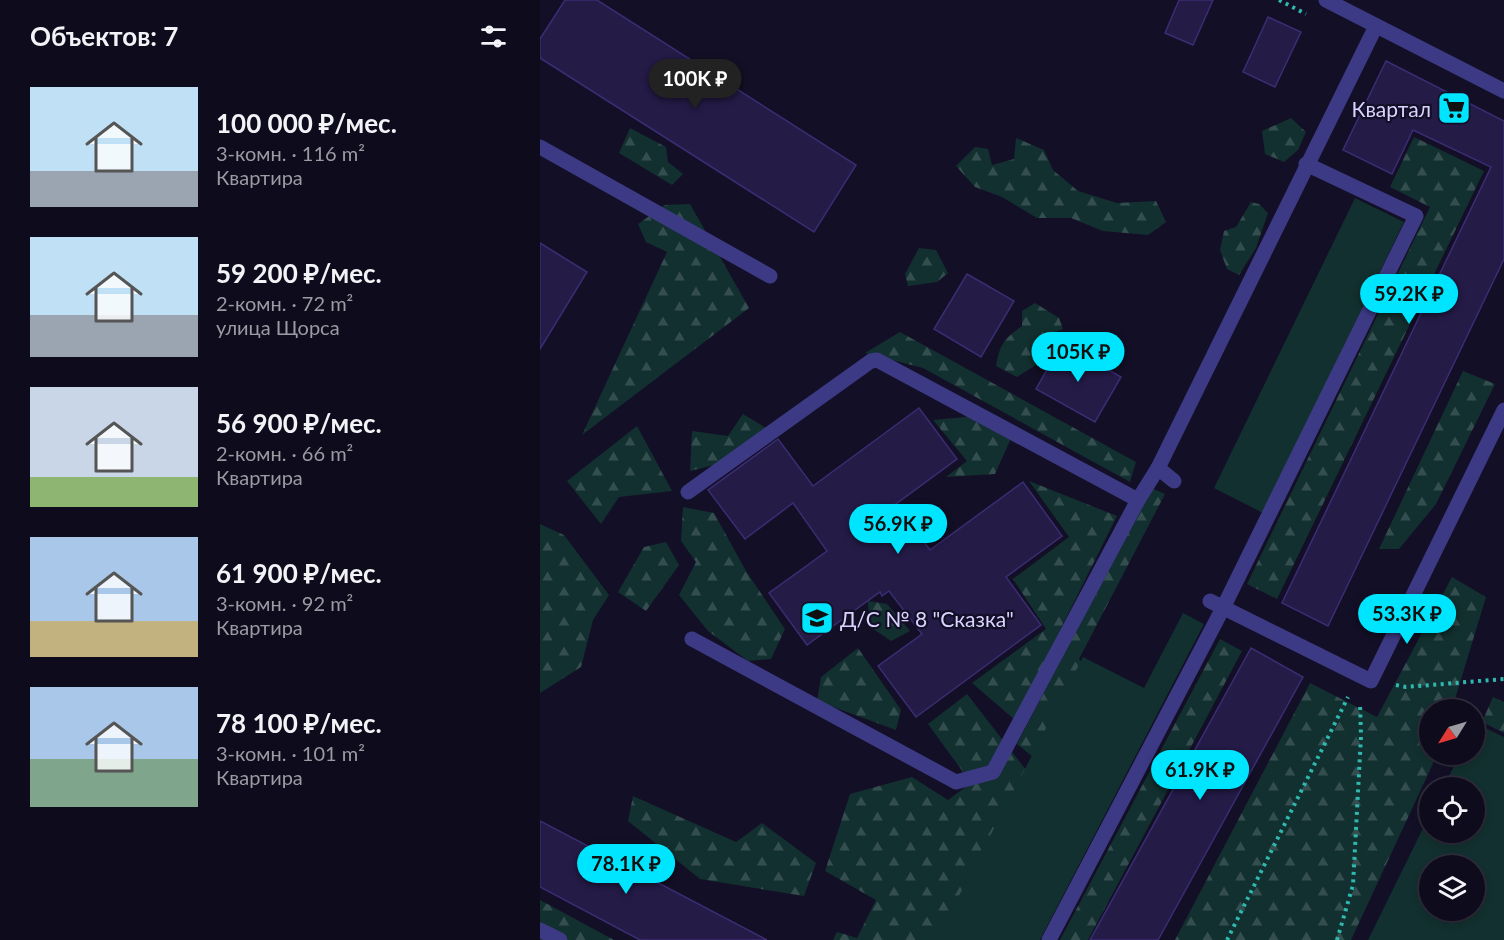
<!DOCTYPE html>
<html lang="ru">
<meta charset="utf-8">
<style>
:root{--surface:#0e0b1c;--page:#171425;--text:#f1f3f6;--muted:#9b9ba3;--line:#2e2b3b;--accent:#00e5ff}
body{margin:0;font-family:Lato,sans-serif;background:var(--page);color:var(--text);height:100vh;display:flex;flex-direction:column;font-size:22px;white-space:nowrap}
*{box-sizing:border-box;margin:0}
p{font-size:20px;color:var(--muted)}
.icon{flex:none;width:33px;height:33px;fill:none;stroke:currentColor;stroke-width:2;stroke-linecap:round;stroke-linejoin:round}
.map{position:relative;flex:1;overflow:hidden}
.sheet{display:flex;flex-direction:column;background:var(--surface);width:540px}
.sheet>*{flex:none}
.needle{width:39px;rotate:233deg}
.buttons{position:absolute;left:879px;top:699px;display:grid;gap:12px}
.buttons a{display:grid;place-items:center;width:66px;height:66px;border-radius:50%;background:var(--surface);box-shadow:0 3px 9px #0003,0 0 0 2px var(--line);font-size:30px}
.price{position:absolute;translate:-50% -51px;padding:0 14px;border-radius:21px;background:var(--accent);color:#111;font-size:20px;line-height:39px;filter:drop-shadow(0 2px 3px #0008)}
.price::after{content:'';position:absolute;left:50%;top:36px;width:18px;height:14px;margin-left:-9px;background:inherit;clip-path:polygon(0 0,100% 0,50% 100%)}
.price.current{background:#222;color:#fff}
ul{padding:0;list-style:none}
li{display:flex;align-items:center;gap:18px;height:150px;padding:0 30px}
li span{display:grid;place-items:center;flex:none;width:168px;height:120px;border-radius:0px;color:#555}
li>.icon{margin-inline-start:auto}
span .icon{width:72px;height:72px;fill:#fffc;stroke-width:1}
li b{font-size:26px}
h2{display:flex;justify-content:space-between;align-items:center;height:72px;padding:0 30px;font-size:26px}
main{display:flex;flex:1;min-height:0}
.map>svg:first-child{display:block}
</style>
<main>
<section class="sheet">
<h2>Объектов: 7<svg class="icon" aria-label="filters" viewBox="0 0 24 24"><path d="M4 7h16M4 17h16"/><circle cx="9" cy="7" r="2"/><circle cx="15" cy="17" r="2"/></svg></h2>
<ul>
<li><span style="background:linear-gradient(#bfe0f5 70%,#9aa5b1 0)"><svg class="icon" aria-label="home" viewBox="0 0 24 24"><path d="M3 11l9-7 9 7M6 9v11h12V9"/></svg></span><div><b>100 000 ₽/мес.</b><p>3-комн. · 116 m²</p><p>Квартира</p></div></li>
<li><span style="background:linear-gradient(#bfe0f5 65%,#9aa5b1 0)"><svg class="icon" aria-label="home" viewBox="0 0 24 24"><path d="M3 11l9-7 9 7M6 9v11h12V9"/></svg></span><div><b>59 200 ₽/мес.</b><p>2-комн. · 72 m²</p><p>улица Щорса</p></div></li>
<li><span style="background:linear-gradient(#c9d6e8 75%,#8fb573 0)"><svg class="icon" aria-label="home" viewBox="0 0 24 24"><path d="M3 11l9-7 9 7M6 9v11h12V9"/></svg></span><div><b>56 900 ₽/мес.</b><p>2-комн. · 66 m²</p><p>Квартира</p></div></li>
<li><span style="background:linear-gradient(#a9c7e8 70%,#c2b280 0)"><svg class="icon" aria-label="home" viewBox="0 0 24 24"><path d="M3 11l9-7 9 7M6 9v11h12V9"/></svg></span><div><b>61 900 ₽/мес.</b><p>3-комн. · 92 m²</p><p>Квартира</p></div></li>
<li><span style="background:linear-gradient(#a9c7e8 60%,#7fa58c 0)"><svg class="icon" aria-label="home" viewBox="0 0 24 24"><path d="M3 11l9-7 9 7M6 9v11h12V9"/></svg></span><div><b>78 100 ₽/мес.</b><p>3-комн. · 101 m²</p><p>Квартира</p></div></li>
</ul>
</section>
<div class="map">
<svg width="964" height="940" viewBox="0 0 964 940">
<defs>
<pattern id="forest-firs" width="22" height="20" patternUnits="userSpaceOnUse" patternTransform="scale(1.5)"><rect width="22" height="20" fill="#12302f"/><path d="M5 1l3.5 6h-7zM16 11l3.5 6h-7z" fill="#344d4e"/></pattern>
</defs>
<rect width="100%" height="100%" fill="#130f26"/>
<path fill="url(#forest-firs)" d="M751 118 766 132 758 150 744 162 725 154 722 131Z
M90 128 126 147 128 162 143 174 132 185 79 153Z
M874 137 944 171 737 599 707 584 890 207 850 187Z
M476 138 504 150 513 170 538 191 577 203 616 201 626 222 608 235 563 231 531 218H497L462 197 435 187 416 166 435 147 448 149 452 165 474 159Z
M711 202 719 204 728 213 716 248 699 275 687 269 680 250 684 231 696 227Z
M150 204 209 308 42 435 127 252 106 242 98 224 125 205Z
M379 248 396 250 408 273 397 282 368 286 365 274Z
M495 303 519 318 523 329 502 337 498 346 502 361 477 377 456 366C460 344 464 339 482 326V311Z
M360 332 596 462 590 482 383 368 325 353Z
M923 371 955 384 896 504 859 549H839Z
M442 411 473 434 455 474 406 477 427 461 393 420 425 417Z
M203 414 236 434 203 458 150 471 152 431 188 436Z
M97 426 132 491 79 497 61 524 27 481Z
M489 481 577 516 475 720 432 683 506 629 473 579 529 537Z
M611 488 625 494 539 659 549 671 498 761 477 744Z
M143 507 174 513 206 571 245 629 231 659 208 661 168 631 139 595 156 562 141 541Z
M0 524 24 535 69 595 53 620 41 667 0 693Z
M126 542 139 565 106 611 78 592 104 547Z
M912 577 946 597 912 709 890 710V754L897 755 811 940H635L770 683 837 717Z
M328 601 347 604 370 631 351 641 329 626Z
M680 639 702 651 548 940H520Z
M318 648 361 710 356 730 277 701 281 677Z
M427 694 503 792 494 940H293L297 932 317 938 336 900 285 871 310 794 372 777 408 800 431 783 388 724Z
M953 697 964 702V733L942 722Z
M93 796 196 842 222 823 276 863 264 896 160 879 88 821Z
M0 900 74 940H0Z"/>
<path fill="#12302f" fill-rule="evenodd" d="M815 198 864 222 723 513 674 488Z
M643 613 664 624 500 940H396L543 657 604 688Z
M935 723 964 737V940H828L889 816 890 832H934V788L903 787 920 755 934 754ZM890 866H934V910H890Z"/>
<path fill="#241b47" stroke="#3b2d73" stroke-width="1.5" d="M25 0H57L316 165 274 232 0 58V39Z
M639 0H673L653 45 625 33Z
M728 17 761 32 735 87 703 72Z
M846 61 964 121V259L788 626 742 603 951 167 873 130 852 174 803 150Z
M0 243 47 272 0 349Z
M427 274 474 301 441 357 394 329Z
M522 343 581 377 555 422 496 389Z
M379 408 417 459 356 504 390 550 483 482 522 536 466 577 501 625 376 717 338 666 382 634 349 591 342 596 340 592 267 645 229 593 287 551 253 503 205 539 168 490 238 439 273 486Z
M711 648 763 677 618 940H550Z
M0 821 227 940H100L0 887Z"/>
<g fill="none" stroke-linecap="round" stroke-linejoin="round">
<path stroke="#2fb8b0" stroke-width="4" stroke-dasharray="3 4.5" stroke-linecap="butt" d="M739 0 766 14
M856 685 866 687 964 679
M687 940 808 697
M797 940 813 885 821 736 820 703"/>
<path stroke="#3d3a85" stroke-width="15" d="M0 147 230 276
M148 492 331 361 337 360 598 500 618 468
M152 639 416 782 453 772 598 500
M0 930 20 940
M509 940 683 608 876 216 766 164"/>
<path stroke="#3d3a85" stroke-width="15" d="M634 481 618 468 836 26
M670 601 831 681 964 410"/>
<path stroke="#3d3a85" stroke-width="15" d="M786 0 964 91"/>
</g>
<defs>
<symbol id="supermarket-square" viewBox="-11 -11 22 22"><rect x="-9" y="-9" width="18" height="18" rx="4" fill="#00e5ff" stroke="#130f26"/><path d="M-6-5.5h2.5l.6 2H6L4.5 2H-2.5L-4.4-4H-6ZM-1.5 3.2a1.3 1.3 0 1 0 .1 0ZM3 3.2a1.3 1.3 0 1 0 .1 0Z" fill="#111"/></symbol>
<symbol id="school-square" viewBox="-11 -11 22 22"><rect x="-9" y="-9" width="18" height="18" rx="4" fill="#00e5ff" stroke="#130f26"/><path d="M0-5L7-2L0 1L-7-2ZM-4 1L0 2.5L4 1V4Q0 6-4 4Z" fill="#111"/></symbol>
</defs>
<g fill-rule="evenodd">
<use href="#supermarket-square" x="895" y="89" width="38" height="38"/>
<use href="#school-square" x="258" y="599" width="38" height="38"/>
</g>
<g text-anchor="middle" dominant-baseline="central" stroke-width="4.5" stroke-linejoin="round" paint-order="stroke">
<g font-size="21" fill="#d9d4ff" stroke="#130f26" text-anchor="end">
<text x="891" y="108">Квартал</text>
<text x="300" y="618" text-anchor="start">Д/С № 8 "Сказка"</text>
</g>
</g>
</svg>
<div class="buttons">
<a><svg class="needle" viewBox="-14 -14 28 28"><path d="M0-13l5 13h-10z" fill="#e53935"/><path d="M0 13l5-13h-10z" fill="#9b9ba3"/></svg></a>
<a><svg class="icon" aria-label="locate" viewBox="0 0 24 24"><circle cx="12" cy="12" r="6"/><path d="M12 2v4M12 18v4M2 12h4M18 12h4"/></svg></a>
<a><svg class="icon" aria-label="layers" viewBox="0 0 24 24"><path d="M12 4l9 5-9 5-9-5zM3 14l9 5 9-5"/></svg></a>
</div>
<b class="price current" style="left:155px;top:110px">100K ₽</b>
<b class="price" style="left:869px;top:325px">59.2K ₽</b>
<b class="price" style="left:538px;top:383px">105K ₽</b>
<b class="price" style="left:358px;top:555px">56.9K ₽</b>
<b class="price" style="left:867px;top:645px">53.3K ₽</b>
<b class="price" style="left:660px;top:801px">61.9K ₽</b>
<b class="price" style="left:86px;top:895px">78.1K ₽</b>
</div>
</main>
